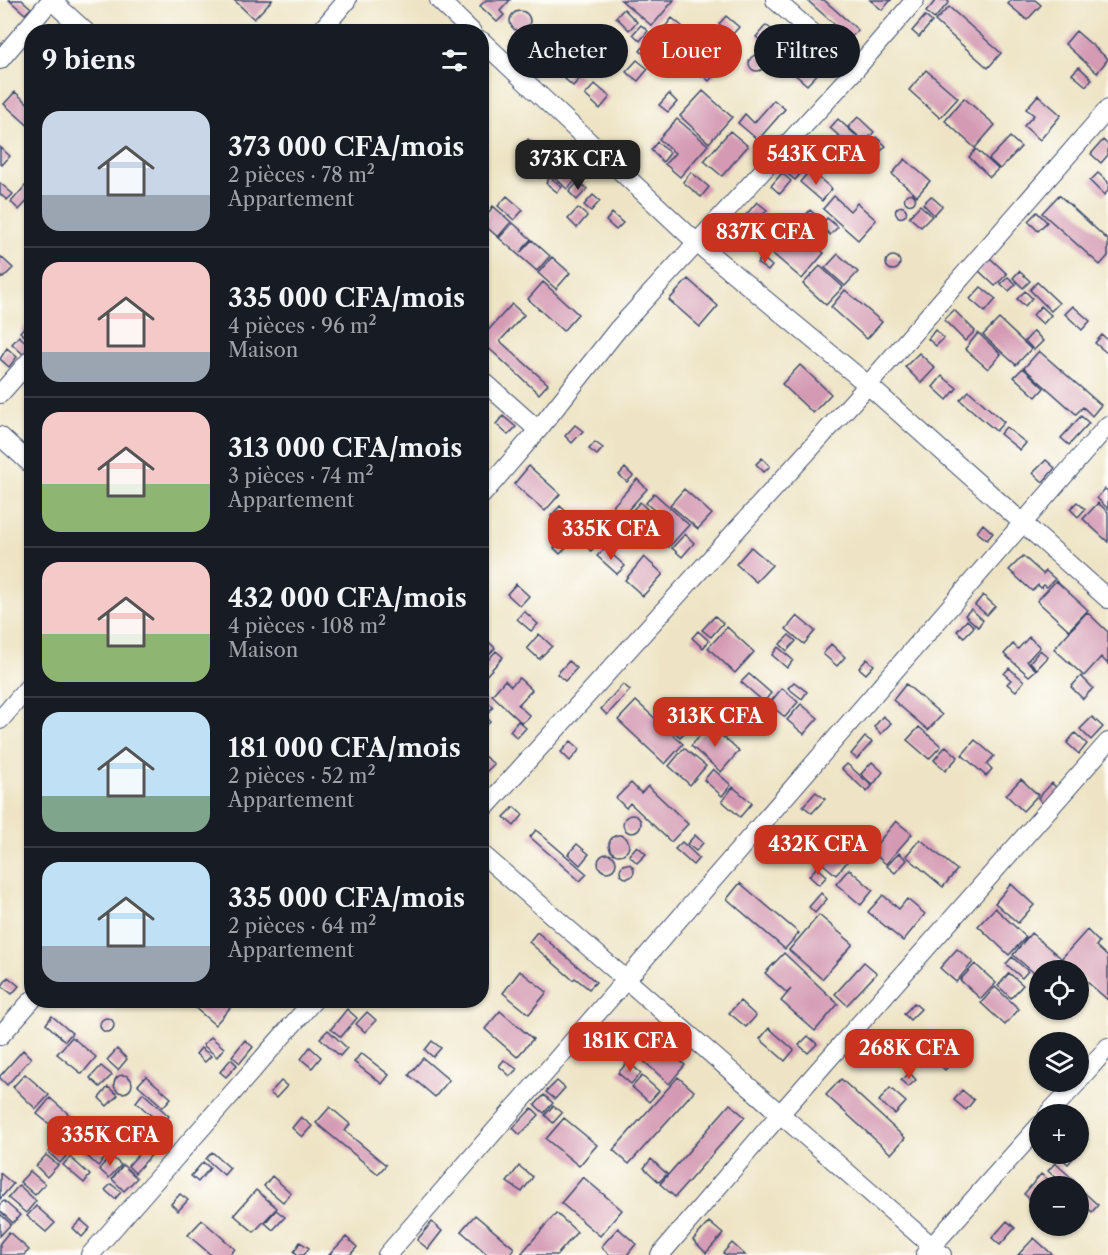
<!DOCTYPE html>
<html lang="fr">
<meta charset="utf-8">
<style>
:root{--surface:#171b24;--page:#242831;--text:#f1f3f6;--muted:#9ea1a6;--line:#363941;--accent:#c8321e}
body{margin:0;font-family:"Libre Caslon Text",serif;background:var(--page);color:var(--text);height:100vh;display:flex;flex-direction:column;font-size:22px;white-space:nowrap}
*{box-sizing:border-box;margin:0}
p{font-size:20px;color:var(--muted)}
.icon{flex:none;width:33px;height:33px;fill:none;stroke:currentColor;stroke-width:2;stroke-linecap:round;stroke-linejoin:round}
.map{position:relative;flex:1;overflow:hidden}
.drawer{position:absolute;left:24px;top:24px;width:465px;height:984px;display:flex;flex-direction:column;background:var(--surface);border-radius:24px;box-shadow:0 2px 4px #0004}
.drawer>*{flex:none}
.top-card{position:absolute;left:507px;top:24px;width:510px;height:54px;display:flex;gap:12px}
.controls{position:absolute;left:1029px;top:960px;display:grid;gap:12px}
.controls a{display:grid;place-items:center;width:60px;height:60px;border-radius:50%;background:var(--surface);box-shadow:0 2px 4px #0004;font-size:30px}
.price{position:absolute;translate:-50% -51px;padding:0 14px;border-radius:12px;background:var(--accent);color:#fff;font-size:20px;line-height:39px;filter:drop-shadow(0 2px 3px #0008)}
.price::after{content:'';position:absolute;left:50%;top:36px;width:18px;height:14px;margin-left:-9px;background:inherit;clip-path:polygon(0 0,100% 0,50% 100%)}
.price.current{background:#222;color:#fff}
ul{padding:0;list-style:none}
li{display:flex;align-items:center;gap:18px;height:150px;padding:0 18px}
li+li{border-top:2px solid var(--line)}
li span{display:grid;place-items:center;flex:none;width:168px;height:120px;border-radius:18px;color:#555}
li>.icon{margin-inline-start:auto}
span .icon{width:72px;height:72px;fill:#fffc;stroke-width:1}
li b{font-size:26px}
h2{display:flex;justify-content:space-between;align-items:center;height:72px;padding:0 18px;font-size:26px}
.pill{padding:0 21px;border-radius:27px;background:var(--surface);box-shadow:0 2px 4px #0004;font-size:21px;line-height:54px}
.pill.current{background:var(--accent);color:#fff}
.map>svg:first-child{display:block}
</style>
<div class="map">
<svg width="1108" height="1255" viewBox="0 0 1108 1255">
<rect width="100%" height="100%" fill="#fdfcf7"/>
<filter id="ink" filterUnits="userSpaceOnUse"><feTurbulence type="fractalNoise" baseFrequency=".0167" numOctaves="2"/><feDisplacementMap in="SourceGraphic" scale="12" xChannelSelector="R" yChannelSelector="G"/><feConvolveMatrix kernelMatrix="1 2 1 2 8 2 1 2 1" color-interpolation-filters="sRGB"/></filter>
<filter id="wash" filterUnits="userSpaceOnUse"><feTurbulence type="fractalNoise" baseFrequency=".008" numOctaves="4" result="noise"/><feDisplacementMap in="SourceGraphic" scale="24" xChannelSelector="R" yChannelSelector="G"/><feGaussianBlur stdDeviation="1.35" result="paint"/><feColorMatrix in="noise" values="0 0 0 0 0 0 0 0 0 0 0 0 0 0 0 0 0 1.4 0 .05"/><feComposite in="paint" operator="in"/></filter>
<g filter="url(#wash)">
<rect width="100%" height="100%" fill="#eee4c5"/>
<g id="blocks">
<path fill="#d49ab3" d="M9 0H22L31 8 25 14Z
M234 0H272L254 19Z
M486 0H510L500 11 504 15 497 22 480 6Z
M621 0H674L652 26Z
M807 0H824L858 30 850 38Z
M870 0H891L882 10Z
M936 0H947L949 2 934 19 926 12Z
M1011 0H1035L1041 5 1027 20 1008 4Z
M949 7 1001 53 988 68 935 21Z
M624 9 637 22 629 30 616 17Z
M510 21a10 10 0 1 1 20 0a10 10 0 1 1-20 0Z
M726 16 739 27 732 35 719 24Z
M925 16 932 22 919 37 912 31Z
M672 18 699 40 688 54 661 32Z
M592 32a7 7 0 1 1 14 0a7 7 0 1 1-14 0Z
M641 25 648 31 640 41 633 34Z
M766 25 777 34 767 46 756 37Z
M543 29 550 37 540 47 532 40Z
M1076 31 1108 59 1097 73 1065 44Z
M652 36 667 49 655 64 640 51Z
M801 45 825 66 807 85 784 65Z
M604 53a8 8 0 1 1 16 0a8 8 0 1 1-16 0Z
M771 52a7 7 0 1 1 14 0a7 7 0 1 1-14 0Z
M552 61a8 8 0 1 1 16 0a8 8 0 1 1-16 0Z
M701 55 718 71 709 81 692 66Z
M749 63a8 8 0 1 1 16 0a8 8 0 1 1-16 0Z
M637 60 648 69 638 81 626 72Z
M1079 67 1092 79 1086 86 1072 74Z
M573 70 581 77 573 86 565 79Z
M926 70 958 98 940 118 909 90Z
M595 84 610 97 600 109 585 95Z
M703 91 732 117 709 143 680 116Z
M15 92 32 107V129L4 104Z
M669 94 677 102 668 112 659 105Z
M1038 95 1061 115 1040 140 1024 126 1034 115 1026 109Z
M964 98 995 125 975 148 945 121Z
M774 100 785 109 758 140 738 123 745 114 754 123Z
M858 117 874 132 865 142 848 127Z
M677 119 708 145 680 177 665 164 675 153 659 139Z
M838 119 864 143 857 151 830 128Z
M730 131 748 146 722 176 704 161Z
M876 137 886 146 876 156 866 148Z
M1010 137 1021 147 1000 169 989 159Z
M528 139 575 181 567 189 522 146Z
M1103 140 1108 145V155L1101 163 1091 154Z
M657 142 670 153 663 162 651 150Z
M0 147 10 156 2 165 0 164Z
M976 149 998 169 990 177 969 157Z
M799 153 810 163 795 180 784 171Z
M905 159 930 181 917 196 892 174Z
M535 162 546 173 541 178 529 167Z
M810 170 832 189 822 201 800 182Z
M691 172 709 187 701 197 683 182Z
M782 173 791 181 780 194 771 186Z
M1098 173 1108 182V191L1104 195 1090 181Z
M550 177 562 187 557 192 546 183Z
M579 181 587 189 577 200 569 192Z
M0 183 13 194 7 200 0 194Z
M26 185 32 189V196L19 210 11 202Z
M904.5 199a5.5 5.5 0 1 1 11 0a5.5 5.5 0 1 1-11 0Z
M593 195 600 201 591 211 584 205Z
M1059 195 1108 240V256L1100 265 1042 213Z
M507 196 523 210 514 220 498 206Z
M834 196 850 211 857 203 876 220 858 240 823 209Z
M931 196 942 206 934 215 923 204Z
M757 202 767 210 754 225 744 217Z
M920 205 932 216 921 227 909 217Z
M493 206 511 222 498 237 482 223Z
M895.5 212a5.5 5.5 0 1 1 11 0a5.5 5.5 0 1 1-11 0Z
M578 208 587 216 577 228 568 219Z
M810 210 818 217 803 235 824 253 802 279 772 253Z
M1037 212 1047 222 1038 231 1028 221Z
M612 213 623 223 616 230 606 221Z
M827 218 838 227 830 235 821 225Z
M513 223 531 239 520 253 532 240 550 256 537 271 499 238Z
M838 254 858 272 845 286 825 268Z
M0 256 13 268 3 278 2 277 0 279Z
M886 263a7 7 0 1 1 14 0a7 7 0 1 1-14 0Z
M552 257 570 273 556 289 538 273Z
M762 257 772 266 768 271 757 263Z
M990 258 1007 274 995 286 978 270Z
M820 266 843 287 826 305 803 284Z
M1019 271 1030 281 1023 288 1013 278Z
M1008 277 1016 284 1009 291 1001 284Z
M688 279 718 306 700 327 669 300Z
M543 282 578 314 563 331 528 299Z
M1037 282 1059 303 1051 311 1030 290Z
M981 287 996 299 985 312 970 299Z
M845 290 882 322 867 339 831 307Z
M1025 291 1032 298 1025 306 1017 299Z
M512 304 524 315 500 341 548 384 539 394 482 342V337Z
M1041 306 1051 315 1043 324 1033 315Z
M1073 306 1090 321 1082 330 1065 314Z
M954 310 975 331 965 341 944 320Z
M999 319 1031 349 1016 365 983 335Z
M28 323 32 327V338L29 340 20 332Z
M935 330 944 338 936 346 928 339Z
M1034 331 1043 341 1034 350 1025 341Z
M978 333 1001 354 988 369 965 349Z
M1102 335 1108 340V354L1095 343Z
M19 336 30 346 23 354 12 344Z
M7 348 17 357 9 367 0 359Z
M1039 351 1101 405 1092 416 1083 407 1076 414 1024 368Z
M919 353 935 368 921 383 905 367Z
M800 365 831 394 813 413 782 384Z
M1023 368 1044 388 1036 397 1014 377Z
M942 376 957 388 947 400 933 387Z
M969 391 1004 422 996 431 960 400Z
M503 416 516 427 508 435 496 424Z
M1081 416 1089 423 1069 445 1061 438Z
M575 425 583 431 572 443 565 436Z
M1006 427 1026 443 1020 450 1000 434Z
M595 442 603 448 597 455 589 449Z
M762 458 770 466 764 472 756 464Z
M1046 460 1055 468 1043 482 1033 473Z
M529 466 560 494 545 511 514 484Z
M625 468 633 476 627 482 619 475Z
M637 479 647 489 591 551 581 542Z
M684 489 712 514 698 529 670 505Z
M1105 489 1108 491V509L1097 498Z
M654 493 689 525 669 547 655 534 667 522 646 503Z
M640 502 647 509 620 538 613 532Z
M1077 502 1085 509 1078 517 1070 509Z
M1098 503 1108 512V542L1083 519Z
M560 506 585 529 576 539 551 516Z
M983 524 993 533 987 540 977 532Z
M685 534 694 543 682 557 672 548Z
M562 539 568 546 560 554 554 548Z
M751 547 772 565 756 582 736 564Z
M605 548 625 566 617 574 597 556Z
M1023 556 1043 574 1046 571 1055 579 1047 587 1044 585 1041 588 1038 585 1032 591 1009 570Z
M644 557 663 574 643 596 625 580Z
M1056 581 1088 610 1069 630 1037 601Z
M516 584 529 596 520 606 507 594Z
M983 595 995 606 987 615 975 605Z
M971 609 983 620 978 627 965 615Z
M524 611 538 624 531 631 517 619Z
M1087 612 1108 632V664L1101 657 1084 676 1054 649Z
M715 616 723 623 711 637 702 630Z
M797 616 815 631 804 644 786 629Z
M967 620 974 627 964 637 957 631Z
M727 627 754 652 735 673 708 648Z
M698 631 709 641 703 648 692 638Z
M539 634 552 646 539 659 527 648Z
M789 635 796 641 787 651 780 644Z
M1029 637 1040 647 1027 661 1036 670 1029 676 1004 654 1013 644 1018 649Z
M488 641 495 648 482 662V648Z
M831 644 845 657 837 666 823 654Z
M778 647 793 660 787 668 772 655Z
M1040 650 1048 657 1037 669 1030 662Z
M496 651 503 657 482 680V667Z
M867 659 874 665 866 674 859 668Z
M569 661 577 668 565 681 557 674Z
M1009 668 1024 681 1016 691 1007 684 1011 680 1004 674Z
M749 674 771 693 764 702 741 682Z
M1081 676 1093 688 1083 699 1071 687Z
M519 678 532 690 518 705 530 716 522 723 492 695 505 680 511 686Z
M794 682 807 692 802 699 788 688Z
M623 684 630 690 607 715 601 709Z
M906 684 942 715 928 730 893 700Z
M782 688 798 702 785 717 769 704Z
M482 696 493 707 485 716 490 721 482 730Z
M636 701 683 744 665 764 618 720Z
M801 704 818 718 804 734 787 720Z
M666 712 687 730 680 737 659 719Z
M883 716 891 723 881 734 874 727Z
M1092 717 1103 727 1091 740 1080 729Z
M518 721 526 728 517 738 510 731Z
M709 725 739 751 721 772 691 746Z
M919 727 941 746 929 759 907 740Z
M1075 733 1087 744 1079 754 1067 743Z
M865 737 872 742 857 759 851 754Z
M975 740 994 756 987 764 992 769 986 776 962 755Z
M571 741 580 749 570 761 561 752Z
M946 746 958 757 945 771 934 760Z
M684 748 706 766 690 785 669 766Z
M484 756 494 764 485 773 482 770V759Z
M872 762 883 772 873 785 861 774Z
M847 764 872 786 867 792 842 769Z
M713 769 731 785 722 796 704 780Z
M1021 779 1038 795 1023 811 1006 795Z
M631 783 641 793 648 786 688 824 671 842 630 803 626 808 616 798Z
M1052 783 1061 793 1047 808 1038 798Z
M733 787 752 803 740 817 722 801Z
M816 792 825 799 812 813 803 806Z
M514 807 523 815 514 826 504 817Z
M623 824a9 9 0 1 1 18 0a9 9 0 1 1-18 0Z
M896 821 912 834 886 864 871 851Z
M536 830 587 874 580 881 530 837Z
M609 845a10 10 0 1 1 20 0a10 10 0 1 1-20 0Z
M695 835 703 843 696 851 687 844Z
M920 839 957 870 943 887 906 856Z
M682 842 699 858 693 865 675 849Z
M577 844 589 854 580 865 568 854Z
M827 845 847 862 836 875 816 858Z
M637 846 646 854 637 863 629 855Z
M899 853 907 860 895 873 887 866Z
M598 863a9 9 0 1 1 18 0a9 9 0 1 1-18 0Z
M620 871a7 7 0 1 1 14 0a7 7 0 1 1-14 0Z
M817 867 827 876 819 885 809 876Z
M849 869 873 890 861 905 836 884Z
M740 883 799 933 785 949 727 899Z
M1011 884 1034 905 1018 923 995 903Z
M821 893 827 899 815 913 809 907Z
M883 895 899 909 907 899 925 914 903 941 868 912Z
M995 908 1026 937 1009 955 978 926Z
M819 915 853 944 822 979 789 950Z
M1087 930 1099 942 1096 946 1108 957V1000L1078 974V970H1074L1061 959Z
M537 932 596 982 589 989 575 978 573 980 529 942Z
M1031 933 1061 958 1050 970H1040V978L1013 955Z
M957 949 973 962 956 982 940 968Z
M784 953 838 1004 815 1031 781 1001 791 989 787 993 765 973Z
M1012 957 1028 971 1022 978 1006 964Z
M864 962 877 973 847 1005 835 994Z
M975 964 996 983 981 999 960 980Z
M520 971 547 992 529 1014 503 993Z
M1009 973 1023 985 1011 998 998 986Z
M8 977 19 986 12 994 2 986Z
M995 987 1019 1009 1005 1025 981 1003Z
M186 1000H222L230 1008 215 1025Z
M740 1001 756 1016 746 1027 729 1013Z
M914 1003 921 1009 910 1020 904 1014Z
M347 1009 357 1018 341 1037 331 1029Z
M500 1011 533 1039 517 1057 485 1029Z
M367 1012 376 1020 365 1032 356 1024Z
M52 1016 72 1033 65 1041 46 1024Z
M100 1025a7 7 0 1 1 14 0a7 7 0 1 1-14 0Z
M769 1028 794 1050 785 1061 760 1039Z
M328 1030 347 1048 340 1056 320 1038Z
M808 1036 817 1044 808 1053 799 1045Z
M72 1037 96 1057 82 1074 57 1054Z
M211 1037 224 1048 217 1057 203 1045Z
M653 1037 685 1065 669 1084 637 1055Z
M245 1040 253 1047 240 1063 232 1056Z
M432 1041 441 1048 433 1057 425 1050Z
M310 1047 321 1057 312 1068 301 1059Z
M201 1048 211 1056 205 1062 196 1054Z
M939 1048 953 1061 945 1070 931 1057Z
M117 1049 127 1059 118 1070 107 1060Z
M23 1050 31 1058 7 1085 0 1078V1076Z
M361 1053 389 1075 382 1084 354 1062Z
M423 1058 449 1080 435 1097 409 1075Z
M231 1059 237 1065 226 1077 220 1072Z
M504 1060 517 1069 510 1076 499 1066Z
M628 1062 641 1073 631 1084 618 1073Z
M101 1066 112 1075 100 1087 90 1078Z
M910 1073 916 1080 908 1087 901 1080Z
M25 1074 49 1095 36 1109 13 1087Z
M114 1084a9 9 0 1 1 18 0a9 9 0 1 1-18 0Z
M146 1076 171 1098 163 1107 138 1085Z
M642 1076 659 1091 649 1102 632 1087Z
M678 1077 694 1091 629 1164 613 1150Z
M841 1079 905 1138 891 1154 826 1095Z
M281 1081 287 1086 276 1098 270 1093Z
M557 1081 565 1088 555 1099 546 1092Z
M108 1087 118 1095 107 1106 99 1098Z
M890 1088 906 1102 895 1114 879 1101Z
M962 1090 974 1100 966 1110 954 1100Z
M143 1093 169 1116 162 1125 136 1102Z
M544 1095 553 1103 544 1113 535 1105Z
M50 1098 71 1116 58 1131 37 1114Z
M730 1104 745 1117 675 1197 660 1184Z
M553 1106 562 1113 553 1123 545 1115Z
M330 1107 350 1124 345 1131 386 1165 378 1174 316 1123Z
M532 1108 539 1115 520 1135 513 1128Z
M301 1117 312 1126 302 1137 292 1128Z
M564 1118 597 1145 579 1166 546 1139Z
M73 1125 107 1156 98 1166 64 1135Z
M159 1131 167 1138 135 1173 128 1166Z
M55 1145 67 1155 60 1163 48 1152Z
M212 1152 230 1168 224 1175 206 1159Z
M1056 1154H1075L1076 1155 1068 1164Z
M46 1155 58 1165 47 1177 36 1166Z
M111 1156 121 1165 109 1178 99 1169Z
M70 1157 90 1175 84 1183 63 1165Z
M651 1159 667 1174 659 1182 644 1168Z
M203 1162 210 1168 198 1182 191 1176Z
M1055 1163 1074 1180 1069 1186H1065L1048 1171Z
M123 1165 137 1178 124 1191 112 1179Z
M519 1166 533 1177 522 1192 507 1182Z
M30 1171 45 1184 35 1195 20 1182Z
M0 1173 13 1184 0 1199Z
M1041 1174 1055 1186H1040V1208L1024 1194Z
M272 1176 291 1193 283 1202 264 1186Z
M583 1177 622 1210 600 1236 561 1203Z
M111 1184 121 1192 115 1199 105 1190Z
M19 1185 36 1201 26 1213 8 1198Z
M1078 1187 1098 1205 1092 1212 1078 1200Z
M256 1190 277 1208 254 1232 234 1215Z
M180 1194 188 1200 178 1211 171 1204Z
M4 1201 20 1215 13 1223 0 1211V1204Z
M36 1206 55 1223 46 1232 27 1216Z
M276 1210 285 1217 273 1230 265 1223Z
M556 1213 577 1232 557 1255H520Z
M0 1214 11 1224 0 1236Z
M475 1215 514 1248 509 1255H488L461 1231Z
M81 1220 90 1228 82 1237 73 1228Z
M202 1220 235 1249 229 1255H211L188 1235Z
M1007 1221 1015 1228 1000 1245 992 1238Z
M432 1222 442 1231 428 1249 417 1240Z
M709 1222 723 1234 706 1253 693 1240Z
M618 1228 636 1244 627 1255H610L601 1247Z
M9 1232 29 1250 24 1255H0V1243Z
M346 1237 357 1247 350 1255H329Z
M1034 1238 1053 1255H1018Z
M300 1242 309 1248 304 1255H299L294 1252Z
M732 1243 745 1255H726L723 1253Z"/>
</g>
</g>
<g filter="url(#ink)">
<use href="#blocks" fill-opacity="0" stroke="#3b4a6d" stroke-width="1.5"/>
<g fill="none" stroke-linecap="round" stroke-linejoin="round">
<defs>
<path id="minor" d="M51 0 86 32
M439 0 472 32
M775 0 855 70
M320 32 347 0
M482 41 698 244 868 385 1108 599
M0 60 51 0
M482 380 538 430
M0 394 32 358
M0 436 32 465
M482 495 538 430 618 329 855 70 915 0
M0 720 32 683
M482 811 868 385 1108 109
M482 854 942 1255
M0 1036 32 1000
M1078 1081 1108 1047
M1048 1114 1078 1082
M925 1254 1040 1125
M90 1255 314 1000
M387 1255 1108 425
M660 1255 780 1114 1108 742"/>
</defs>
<use href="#minor" stroke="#3b4a6d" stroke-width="20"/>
<use href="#minor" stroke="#fff" stroke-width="18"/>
</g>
</g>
</svg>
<div class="controls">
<a><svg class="icon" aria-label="locate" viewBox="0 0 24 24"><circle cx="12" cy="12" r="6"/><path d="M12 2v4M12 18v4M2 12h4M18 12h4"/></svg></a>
<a><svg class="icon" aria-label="layers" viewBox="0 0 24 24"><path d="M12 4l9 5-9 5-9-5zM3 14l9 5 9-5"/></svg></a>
<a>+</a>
<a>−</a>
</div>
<b class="price" style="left:816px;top:186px">543K CFA</b>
<b class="price current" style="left:578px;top:191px">373K CFA</b>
<b class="price" style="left:765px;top:264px">837K CFA</b>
<b class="price" style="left:611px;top:561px">335K CFA</b>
<b class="price" style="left:715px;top:748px">313K CFA</b>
<b class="price" style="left:818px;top:876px">432K CFA</b>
<b class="price" style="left:630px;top:1073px">181K CFA</b>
<b class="price" style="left:909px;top:1080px">268K CFA</b>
<b class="price" style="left:110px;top:1167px">335K CFA</b>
<div class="top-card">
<a class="pill">Acheter</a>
<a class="pill current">Louer</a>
<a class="pill">Filtres</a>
</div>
<section class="drawer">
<h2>9 biens<svg class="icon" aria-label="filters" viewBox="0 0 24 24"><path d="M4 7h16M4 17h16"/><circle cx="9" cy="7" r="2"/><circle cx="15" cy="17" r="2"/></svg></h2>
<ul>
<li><span style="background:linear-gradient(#c9d6e8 70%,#9aa5b1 0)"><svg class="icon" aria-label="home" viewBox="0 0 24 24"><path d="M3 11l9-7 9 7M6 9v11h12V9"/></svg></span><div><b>373 000 CFA/mois</b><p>2 pièces · 78 m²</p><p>Appartement</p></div></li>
<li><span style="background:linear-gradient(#f6c9c9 75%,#9aa5b1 0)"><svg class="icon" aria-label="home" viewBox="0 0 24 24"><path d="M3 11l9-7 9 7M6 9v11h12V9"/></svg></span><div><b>335 000 CFA/mois</b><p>4 pièces · 96 m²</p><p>Maison</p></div></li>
<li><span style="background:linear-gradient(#f6c9c9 60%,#8fb573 0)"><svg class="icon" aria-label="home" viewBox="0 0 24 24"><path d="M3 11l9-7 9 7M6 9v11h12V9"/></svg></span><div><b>313 000 CFA/mois</b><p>3 pièces · 74 m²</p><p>Appartement</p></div></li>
<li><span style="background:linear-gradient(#f6c9c9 60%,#8fb573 0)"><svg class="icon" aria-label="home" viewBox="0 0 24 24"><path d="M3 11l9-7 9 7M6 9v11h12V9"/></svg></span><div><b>432 000 CFA/mois</b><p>4 pièces · 108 m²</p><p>Maison</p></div></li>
<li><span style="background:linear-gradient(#bfe0f5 70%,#7fa58c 0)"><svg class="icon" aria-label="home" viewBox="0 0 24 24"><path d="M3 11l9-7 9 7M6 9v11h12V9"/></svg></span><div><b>181 000 CFA/mois</b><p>2 pièces · 52 m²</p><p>Appartement</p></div></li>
<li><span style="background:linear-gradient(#bfe0f5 70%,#9aa5b1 0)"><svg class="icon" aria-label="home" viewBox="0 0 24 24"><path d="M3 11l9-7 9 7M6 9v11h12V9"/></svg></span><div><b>335 000 CFA/mois</b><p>2 pièces · 64 m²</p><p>Appartement</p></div></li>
</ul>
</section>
</div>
